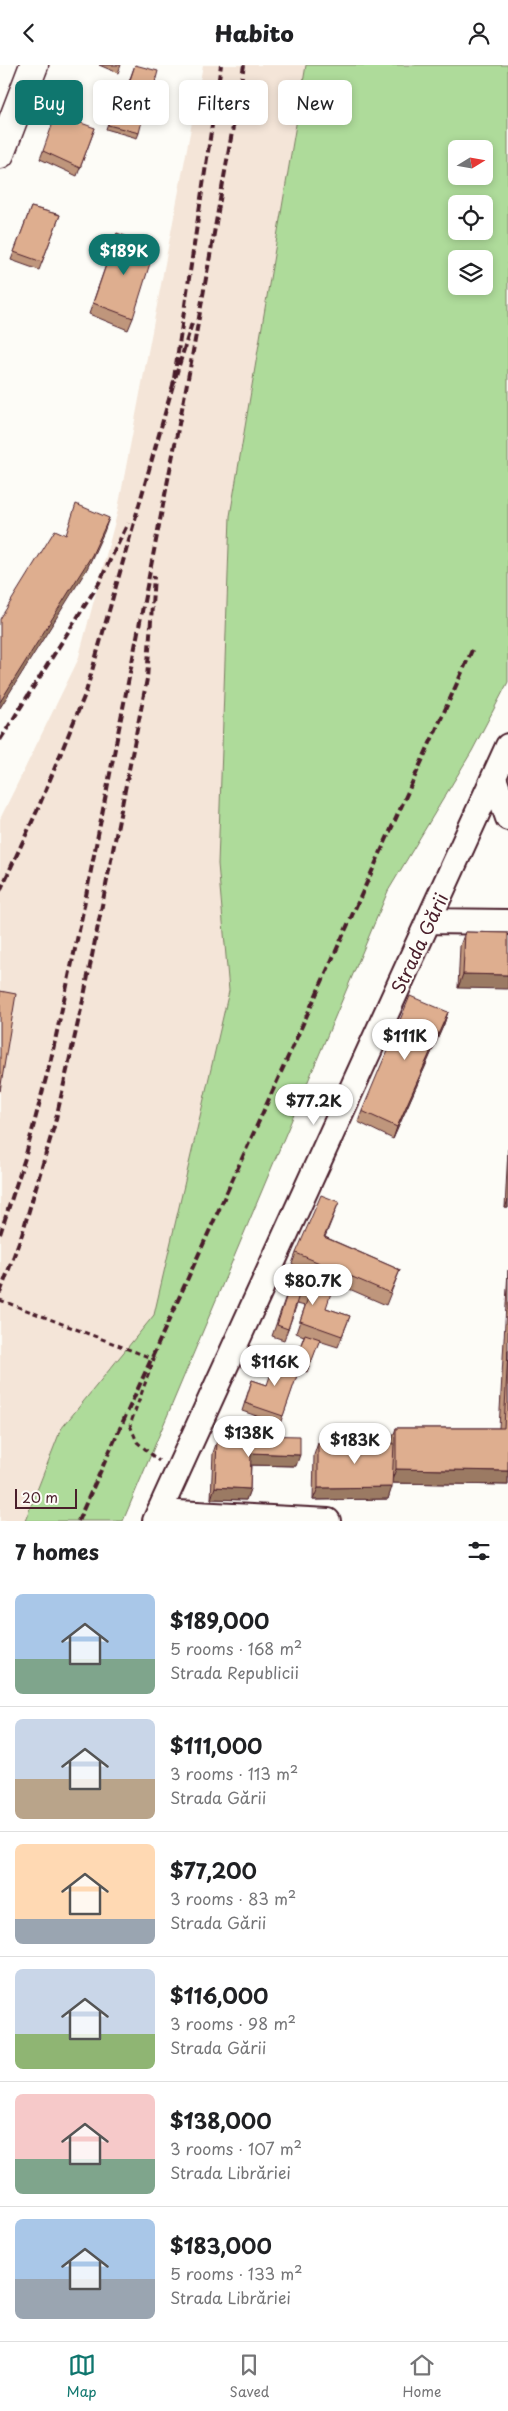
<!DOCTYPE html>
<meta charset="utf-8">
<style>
:root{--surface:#fff;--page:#f2f2f2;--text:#202124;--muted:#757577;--line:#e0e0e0;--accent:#0f766e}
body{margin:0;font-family:"Playpen Sans",sans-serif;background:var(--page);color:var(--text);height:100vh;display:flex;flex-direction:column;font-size:19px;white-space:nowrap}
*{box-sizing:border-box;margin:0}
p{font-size:16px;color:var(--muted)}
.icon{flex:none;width:28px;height:28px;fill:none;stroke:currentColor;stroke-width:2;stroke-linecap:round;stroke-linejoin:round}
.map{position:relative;height:1456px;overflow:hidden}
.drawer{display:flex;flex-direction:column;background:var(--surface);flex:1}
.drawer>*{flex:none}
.hud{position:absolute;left:15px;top:15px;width:479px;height:45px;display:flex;gap:10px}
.needle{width:32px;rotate:79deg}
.fabs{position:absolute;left:448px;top:75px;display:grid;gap:10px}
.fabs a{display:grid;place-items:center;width:45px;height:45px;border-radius:8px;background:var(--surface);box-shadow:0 2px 8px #0003;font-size:25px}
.scale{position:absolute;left:15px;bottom:12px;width:62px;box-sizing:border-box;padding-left:5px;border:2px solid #4a1f2b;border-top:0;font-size:14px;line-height:18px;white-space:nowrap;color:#4a1f2b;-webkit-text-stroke:4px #fdfcf7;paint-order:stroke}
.price{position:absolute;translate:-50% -42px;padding:0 11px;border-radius:18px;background:#fff;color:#222;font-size:16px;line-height:32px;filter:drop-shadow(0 1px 2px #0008)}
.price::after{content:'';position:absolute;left:50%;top:30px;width:15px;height:11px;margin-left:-8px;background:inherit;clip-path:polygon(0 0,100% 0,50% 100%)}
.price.current{background:var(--accent);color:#fff}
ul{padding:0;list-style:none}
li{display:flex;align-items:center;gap:15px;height:125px;padding:0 15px}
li+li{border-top:1px solid var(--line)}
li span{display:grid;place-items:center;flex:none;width:140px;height:100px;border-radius:8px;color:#555}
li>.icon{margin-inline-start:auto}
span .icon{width:60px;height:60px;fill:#fffc;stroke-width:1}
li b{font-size:21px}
h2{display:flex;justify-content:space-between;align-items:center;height:60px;padding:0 15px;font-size:21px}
.chip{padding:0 18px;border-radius:8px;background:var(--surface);box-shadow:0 2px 8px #0003;font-size:18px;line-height:45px}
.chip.current{background:var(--accent);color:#fff}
header{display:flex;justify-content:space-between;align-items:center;height:65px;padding:0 15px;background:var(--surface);font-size:22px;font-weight:800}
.tabs{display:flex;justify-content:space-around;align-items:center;height:70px;border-top:1px solid var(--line);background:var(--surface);font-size:14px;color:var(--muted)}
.tabs a{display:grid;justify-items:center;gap:2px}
.tabs .current{color:var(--accent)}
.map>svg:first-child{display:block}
</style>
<header><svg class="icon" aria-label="back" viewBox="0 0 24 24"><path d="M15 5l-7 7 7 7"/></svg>Habito<svg class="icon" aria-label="person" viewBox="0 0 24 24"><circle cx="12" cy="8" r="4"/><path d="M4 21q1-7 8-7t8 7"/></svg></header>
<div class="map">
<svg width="508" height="1456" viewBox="0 0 508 1456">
<rect width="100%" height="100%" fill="#fdfcf7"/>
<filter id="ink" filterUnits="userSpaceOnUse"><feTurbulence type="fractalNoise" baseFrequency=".02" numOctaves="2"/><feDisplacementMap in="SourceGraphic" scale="10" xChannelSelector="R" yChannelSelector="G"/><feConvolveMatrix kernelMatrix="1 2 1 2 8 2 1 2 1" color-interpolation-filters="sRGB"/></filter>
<g filter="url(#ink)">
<path fill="#f4e5d8" d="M203 0H306L230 451 218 799 229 926 154 1250 61 1364 25 1456H0V754L78 595 117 449Z"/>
<path fill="#aedb9a" stroke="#7c7d62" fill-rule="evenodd" d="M306 0H508V617L472 686 388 826 123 1456H25L61 1364 154 1250 229 926 218 799 230 451ZM456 84H484V111H456ZM456 139H484V166H456ZM456 194H484V221H456Z"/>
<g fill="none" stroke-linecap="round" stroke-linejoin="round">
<defs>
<path id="street" d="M494 713 508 753
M428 856 508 857
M159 1447 328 1456
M155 1456 508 681"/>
<path id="primary" d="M0 89 34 0"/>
</defs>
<use href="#street" stroke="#4a1f2b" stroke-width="28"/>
<use href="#primary" stroke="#4a1f2b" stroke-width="31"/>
<path stroke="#4a1f2b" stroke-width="3" stroke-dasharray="5 4" stroke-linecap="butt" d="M130 1360 137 1377 159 1396"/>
<use href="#street" stroke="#fdfcf7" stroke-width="24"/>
<use href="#primary" stroke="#fdfcf7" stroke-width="28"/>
<path stroke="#4a1f2b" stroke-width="4" stroke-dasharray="8 4" stroke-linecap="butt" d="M192 258 173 320 221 0
M0 675 99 518 128 458
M0 826 37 746 86 627 173 320
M0 1169 25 1093 51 994 80 861 190 303 244 0
M0 1228 22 1169 55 1058 84 931 147 614 154 511
M78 1456 473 583"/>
<path stroke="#4a1f2b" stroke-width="3" stroke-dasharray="5 4" stroke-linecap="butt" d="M0 1235 154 1294 130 1360"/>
</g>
<path fill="#bf967b" stroke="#4a1f2b" d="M99 0H121L118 8Z
M135 0 153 25 152 29 127 22Z
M112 46 139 68 137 73 106 64Z
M95 63 77 111 40 94 43 86Z
M31 142 60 150 39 205 11 195Z
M117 168 133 253 128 265 89 249Z
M465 867 508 868 458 923 460 881Z
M448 947 444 959 393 1074 358 1057 362 1046Z
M508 1084V1143H505Z
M339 1137 325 1172 400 1205 386 1240 292 1199 296 1188Z
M508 1205V1420L392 1418 388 1434 313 1435 314 1390 318 1378H391L396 1363H499Z
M294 1208 326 1243 350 1251 338 1282 319 1276 307 1307 299 1304 280 1359 242 1346 252 1315 267 1320 295 1296 304 1271 296 1268 305 1241 297 1239 284 1275 272 1271Z
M254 1370 296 1401 251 1400 250 1424 246 1435 211 1434 213 1388 217 1376 252 1378Z"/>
<path fill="#9b7a64" stroke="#4a1f2b" d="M109 453 104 467 87 504 0 643V637Z
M463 909 508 910V924L458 923Z
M448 947 444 959 393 1074 397 1062Z
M508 1135V1143H505Z
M251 1388 300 1390 296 1401 247 1400Z
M396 1404 508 1406V1420L391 1418Z
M215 1422 250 1424 246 1435 211 1434Z
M392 1422 388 1434 313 1435 318 1423Z"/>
<path fill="#deae8f" stroke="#4a1f2b" d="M135 0 158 6 153 25 129 18Z
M112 46 143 52 139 68 108 60Z
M56 49 95 63 80 103 43 86Z
M31 142 60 150 42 197 14 187Z
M117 168 155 182 133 253 93 238Z
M76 439 109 453 92 490 0 637V554L55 465 66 470Z
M465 867 508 868V910L463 909Z
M0 926 16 929 0 1026Z
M410 931 448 947 397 1062 362 1046Z
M321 1130 339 1137 324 1172 400 1205 390 1228 296 1188Z
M294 1208 333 1222 326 1243 350 1251 342 1271 300 1256 309 1230 300 1227 288 1264 277 1260Z
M305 1269 320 1274 309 1303 295 1296Z
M508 1285V1406L396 1404V1363H504Z
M277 1290 301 1299 283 1351 245 1338 252 1315 267 1320Z
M254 1370 300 1371V1390L251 1388 250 1424 215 1422 217 1376 254 1378Z
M318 1378H394L392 1422 318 1423Z"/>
</g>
<g text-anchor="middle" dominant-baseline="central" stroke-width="4" stroke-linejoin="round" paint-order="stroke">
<g font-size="18" fill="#4a1f2b" stroke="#fdfcf7">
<text transform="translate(419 878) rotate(-65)">Strada Gării</text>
</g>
</g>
</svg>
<div class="fabs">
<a><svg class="needle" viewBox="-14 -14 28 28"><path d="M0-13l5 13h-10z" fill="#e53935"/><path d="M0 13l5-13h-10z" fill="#757577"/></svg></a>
<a><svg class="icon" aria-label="locate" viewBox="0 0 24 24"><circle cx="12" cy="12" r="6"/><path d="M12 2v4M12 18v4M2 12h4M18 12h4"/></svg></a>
<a><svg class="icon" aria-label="layers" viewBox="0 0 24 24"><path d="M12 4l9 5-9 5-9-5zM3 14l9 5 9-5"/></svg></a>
</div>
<div class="scale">20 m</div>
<b class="price current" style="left:124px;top:211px">$189K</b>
<b class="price" style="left:405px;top:996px">$111K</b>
<b class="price" style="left:314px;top:1061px">$77.2K</b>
<b class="price" style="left:313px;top:1241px">$80.7K</b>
<b class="price" style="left:275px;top:1322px">$116K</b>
<b class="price" style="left:249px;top:1393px">$138K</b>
<b class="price" style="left:355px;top:1400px">$183K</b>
<div class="hud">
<a class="chip current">Buy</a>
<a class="chip">Rent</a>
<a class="chip">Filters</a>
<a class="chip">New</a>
</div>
</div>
<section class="drawer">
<h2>7 homes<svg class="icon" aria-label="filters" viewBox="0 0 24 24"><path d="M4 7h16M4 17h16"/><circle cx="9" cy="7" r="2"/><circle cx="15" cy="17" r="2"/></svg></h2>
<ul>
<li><span style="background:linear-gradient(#a9c7e8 65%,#7fa58c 0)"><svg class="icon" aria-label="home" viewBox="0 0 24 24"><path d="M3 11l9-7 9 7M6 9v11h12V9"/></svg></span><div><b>$189,000</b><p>5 rooms · 168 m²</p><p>Strada Republicii</p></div></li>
<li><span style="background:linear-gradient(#c9d6e8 60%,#b9a48a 0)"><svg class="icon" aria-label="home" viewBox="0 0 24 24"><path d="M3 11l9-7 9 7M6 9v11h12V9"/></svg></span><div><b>$111,000</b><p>3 rooms · 113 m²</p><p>Strada Gării</p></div></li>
<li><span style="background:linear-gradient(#ffd9b3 75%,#9aa5b1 0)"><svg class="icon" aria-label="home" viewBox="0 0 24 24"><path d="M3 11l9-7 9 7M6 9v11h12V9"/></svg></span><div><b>$77,200</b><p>3 rooms · 83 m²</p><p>Strada Gării</p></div></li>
<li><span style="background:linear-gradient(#c9d6e8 65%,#8fb573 0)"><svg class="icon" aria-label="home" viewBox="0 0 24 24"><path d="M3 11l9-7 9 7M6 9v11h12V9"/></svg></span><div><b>$116,000</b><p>3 rooms · 98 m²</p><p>Strada Gării</p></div></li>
<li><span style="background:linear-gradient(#f6c9c9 65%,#7fa58c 0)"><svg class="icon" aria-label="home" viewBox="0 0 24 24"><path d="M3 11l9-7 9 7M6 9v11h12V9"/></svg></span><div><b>$138,000</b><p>3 rooms · 107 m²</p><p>Strada Librăriei</p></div></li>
<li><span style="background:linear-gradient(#a9c7e8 60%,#9aa5b1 0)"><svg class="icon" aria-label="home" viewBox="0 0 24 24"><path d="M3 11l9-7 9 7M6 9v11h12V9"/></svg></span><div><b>$183,000</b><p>5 rooms · 133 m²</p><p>Strada Librăriei</p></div></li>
</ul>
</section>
<nav class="tabs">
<a class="current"><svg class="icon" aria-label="map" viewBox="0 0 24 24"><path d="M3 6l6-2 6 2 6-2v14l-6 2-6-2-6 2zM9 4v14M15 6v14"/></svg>Map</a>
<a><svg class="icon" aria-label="saved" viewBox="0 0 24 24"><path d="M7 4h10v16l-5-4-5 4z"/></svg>Saved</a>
<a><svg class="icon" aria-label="home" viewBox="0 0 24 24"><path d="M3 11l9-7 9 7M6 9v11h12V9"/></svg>Home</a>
</nav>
